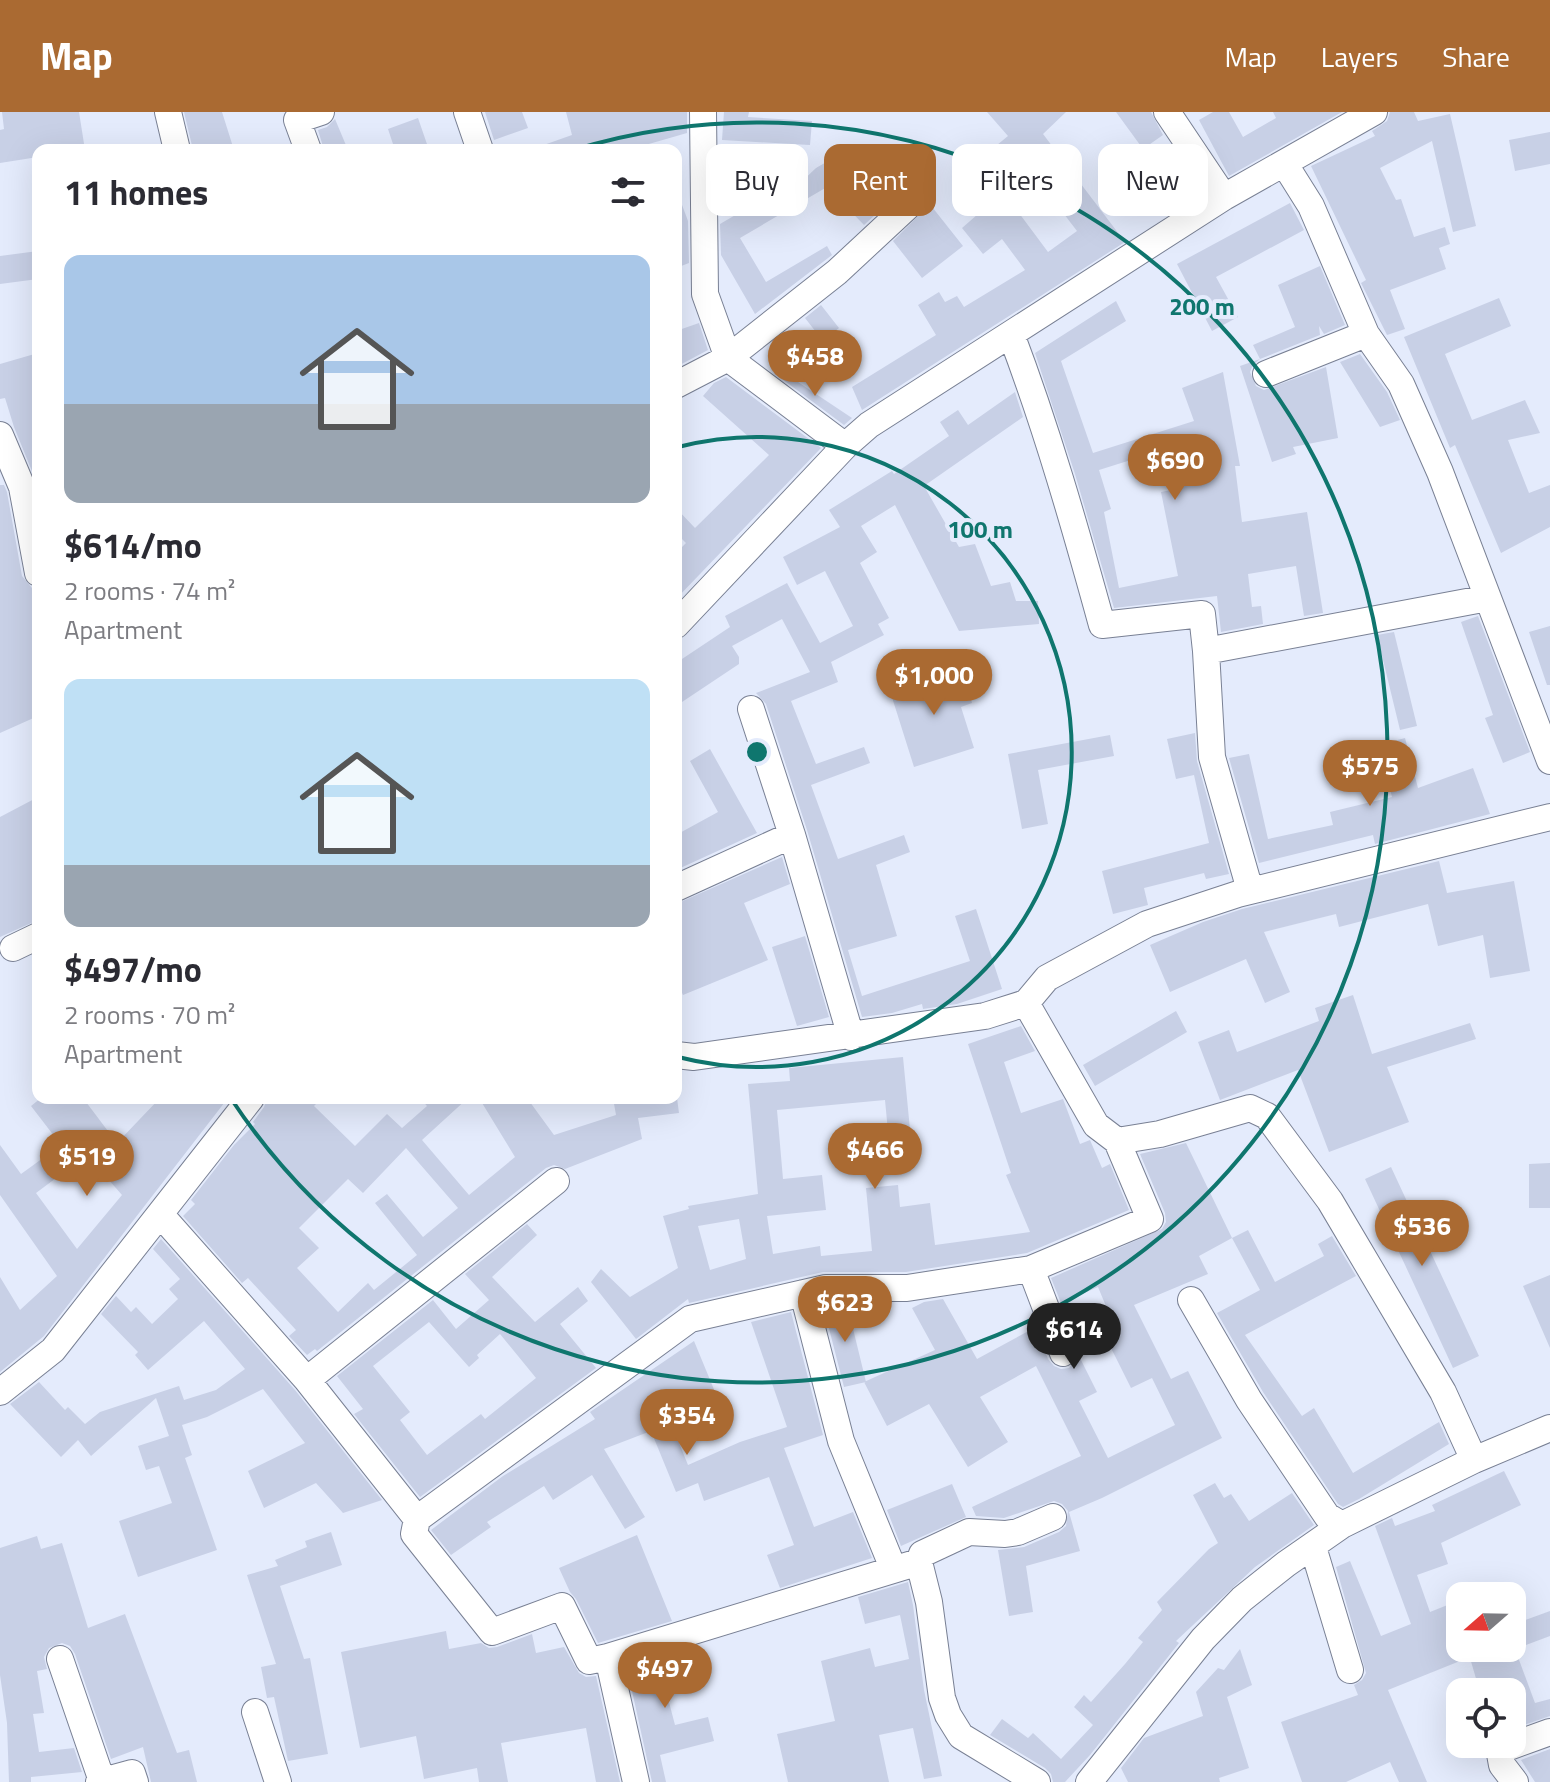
<!DOCTYPE html>
<meta charset="utf-8">
<style>
:root{--surface:#fff;--page:#f7f7f7;--text:#2b2b33;--muted:#7c7c81;--accent:#aa6a32}
body{margin:0;font-family:"Titillium Web",sans-serif;background:var(--page);color:var(--text);height:100vh;display:flex;flex-direction:column;font-size:30px;white-space:nowrap}
*{box-sizing:border-box;margin:0}
p{font-size:26px;color:var(--muted)}
.icon{flex:none;width:44px;height:44px;fill:none;stroke:currentColor;stroke-width:2;stroke-linecap:round;stroke-linejoin:round}
.map{position:relative;flex:1;overflow:hidden}
.panel{position:absolute;left:32px;top:32px;width:650px;height:960px;display:flex;flex-direction:column;background:var(--surface);border-radius:16px;box-shadow:0 8px 32px #0002}
.panel>*{flex:none}
.hud{position:absolute;left:706px;top:32px;width:724px;height:72px;display:flex;gap:16px}
.needle{width:52px;rotate:250deg}
.fabs{position:absolute;left:1446px;top:1470px;display:grid;gap:16px}
.fabs a{display:grid;place-items:center;width:80px;height:80px;border-radius:16px;background:var(--surface);box-shadow:0 8px 32px #0002;font-size:40px}
.price{position:absolute;translate:-50% -68px;padding:0 18px;border-radius:28px;background:var(--accent);color:#fff;font-size:26px;line-height:52px;filter:drop-shadow(0 2px 4px #0008)}
.price::after{content:'';position:absolute;left:50%;top:48px;width:24px;height:18px;margin-left:-12px;background:inherit;clip-path:polygon(0 0,100% 0,50% 100%)}
.price.active{background:#222;color:#fff}
ul{padding:0;list-style:none}
li{display:grid;align-content:center;gap:16px;height:424px;padding:0 32px}
li span{display:grid;place-items:center;height:248px;border-radius:16px;color:#555}
li>.icon{margin-inline-start:auto}
span .icon{width:144px;height:144px;fill:#fffc;stroke-width:1}
li b{font-size:34px}
h2{display:flex;justify-content:space-between;align-items:center;height:96px;padding:0 32px;font-size:34px}
.tag{padding:0 28px;border-radius:16px;background:var(--surface);box-shadow:0 8px 32px #0002;font-size:28px;line-height:72px}
.tag.active{background:var(--accent);color:#fff}
header{display:flex;align-items:center;gap:48px;box-sizing:border-box;height:112px;padding:0 40px;background:var(--accent);color:#fff}
header strong{font-size:38px}
nav{display:flex;gap:44px;margin-inline-start:auto;font-size:28px}
.map>svg:first-child{display:block}
</style>
<header>
<strong>Map</strong>
<nav><a>Map</a><a>Layers</a><a>Share</a></nav>
</header>
<div class="map">
<svg width="1550" height="1670" viewBox="0 0 1550 1670">
<rect width="100%" height="100%" fill="#e4ebfc"/>
<path fill="#c8d0e6" fill-rule="evenodd" d="M2 0H79L85 38H38V45L0 51V18L4 17Z
M184 0H222L234 38H193Z
M485 0H522L528 16 494 28Z
M566 0H687V21L628 38H538V35L572 23Z
M724 0H749L748 5 812 9 810 33 722 28Z
M987 0H1066L1043 22 1125 130 862 298 852 275 936 223 918 193 939 180 945 190 957 184 964 195 1025 158 1002 127 983 142 962 116 978 102 953 69 1008 24ZM1044 76 1077 119 1048 140 1016 97Z
M1116 0H1151L1163 23 1143 37Z
M1213 0H1229L1243 25 1276 6 1273 0H1342L1229 64 1199 8Z
M1390 0H1414L1418 9 1450 2 1476 114 1453 120 1432 29 1380 56 1396 88 1401 87 1414 125 1445 115 1450 132 1439 136 1446 157 1390 178 1405 217 1387 223 1361 171 1366 168 1311 54 1375 24 1372 19 1387 9Z
M418 6 428 35 419 38H395L388 17Z
M335 7 348 38H324L318 18 327 15Z
M1550 20V52L1515 59 1509 28Z
M835 45 881 92 906 62 963 134 922 166 893 129 923 99V90L919 83 912 79 898 82 864 113 827 75 740 126 766 170 827 134 832 143 755 202 721 143 720 112 792 70 795 76 816 56Z
M676 82H678L688 109 689 151 676 156Z
M1290 91 1304 118 1216 165 1238 205 1212 219 1177 152Z
M38 139V167L0 172V144Z
M1320 154 1345 213 1324 222 1319 214 1320 223 1260 247 1253 253 1250 260 1256 274 1264 278 1326 255 1338 326 1293 335 1296 342 1272 350 1240 254 1260 247 1253 233 1295 215 1278 173Z
M1499 186 1511 214 1445 242 1472 308 1525 288 1540 321 1508 328 1529 381 1550 373V415L1501 441 1455 333 1450 336 1404 225Z
M1116 189 1126 209 1061 249 1093 341 1194 309 1182 276 1223 260 1240 354H1235L1242 410 1307 400 1323 501 1304 504 1296 454 1248 462 1252 495 1261 494 1263 512 1221 520 1217 484 1114 496 1075 362 1035 241ZM1169 336 1182 376 1161 380 1178 464 1119 476 1104 400 1111 397 1099 358Z
M821 193 839 216 823 229 805 206Z
M699 211 708 238 676 255V219Z
M38 241V277L33 278 38 296V374L14 315 5 286 0 287V252Z
M1360 242 1387 280 1400 308 1380 315 1340 250Z
M777 256 852 306 844 313 774 261Z
M726 265 821 336 676 487V441L686 431 676 421V396L695 416 769 343 703 284 714 271Z
M1015 280 1023 305 924 374 959 435 975 432 991 474 1010 470 1016 489H1038L1039 512 959 519 895 393 861 414 877 440 860 451 889 506 878 512 884 523 831 550 838 570 791 589 816 652 864 635 870 651 811 673 838 747 904 723 910 740 876 753 897 824 848 838 862 884 970 849 955 804 976 797 1002 877 957 892 923 897 922 892 892 901 862 905 807 718 766 592 756 581 810 560 782 507 732 534 739 545V552L676 594V551L730 515 725 504 787 471 820 531 853 514 825 459 797 473 783 445 840 415 829 398 892 359 894 362 949 324 940 310 958 298 968 313Z
M0 373H4L7 380 22 464 32 476 38 508V604L0 621Z
M1478 504 1530 640 1503 651 1485 606 1493 603 1461 510Z
M1550 514V573H1547L1529 520Z
M1394 520 1417 614 1400 618 1377 523Z
M962 557 972 591 961 595 974 636 914 655 890 579Z
M1195 621 1197 649 1229 762 1206 767 1204 761 1144 776 1148 793 1113 802 1102 759 1209 731 1194 663 1176 667 1167 627Z
M1110 623 1114 644 1038 658 1048 712 1022 717 1008 642Z
M1405 626 1418 676 1473 656 1490 702 1375 732 1373 723 1259 751 1229 646 1249 642 1268 727 1333 713 1330 700 1392 685 1379 633Z
M710 637 757 721 676 758V723L718 700 690 649Z
M38 685V808L0 825V705Z
M782 745 790 772 744 791 768 848 683 883 676 868V792Z
M1439 749 1447 781 1514 769 1530 859 1490 866 1483 823 1438 834 1428 792 1339 815 1336 802 1264 820 1290 880 1265 891 1246 847 1170 880 1150 833 1203 810 1242 797Z
M805 824 829 905 797 914 772 835Z
M1353 883 1372 942 1470 911 1476 927 1387 955 1409 1010 1329 1040 1298 958 1220 988 1198 930 1229 918 1237 940 1319 909 1315 896Z
M1176 899 1187 920 1095 974 1083 953Z
M1021 914 1035 939 1004 950 1021 1001 1063 987 1080 1032 1090 1028 1102 1056 1110 1052 1129 1098 1027 1141 906 1160H823L689 1191 688 1187 636 1227 591 1170 601 1157 630 1185 678 1156 663 1104 689 1097 688 1094 758 1082 748 972 790 969 789 956 903 945 911 1028 889 1030 885 988 777 998 783 1067 822 1063 826 1098 767 1104 773 1142 820 1134 821 1144 872 1139 866 1076 898 1073 900 1095 930 1091 935 1133 1030 1120 1006 1063 1011 1061 968 932ZM739 1107 746 1147 710 1158 698 1114Z
M41 986H83L117 1031 160 986H228L44 1224 0 1260V1165L20 1198 57 1164 0 1083V1033L21 1062 61 1033 31 994ZM87 1043 122 1083 77 1137 36 1081Z
M267 986H322L314 994 355 1034 387 1002 402 1016 427 994 420 986H468L422 1028 469 1083 515 1045 479 986H527L554 1023 616 1003 613 986H677L679 1001 638 1006 642 1027 565 1057 554 1053 546 1056 317 1239 315 1237 307 1243 289 1224 296 1218 248 1166 242 1171 183 1104 195 1092 191 1088 234 1033 255 1012 253 1010 264 995ZM406 1036 458 1096 423 1125 387 1082 375 1091 417 1143 374 1178 368 1171 338 1200 297 1156 319 1136 299 1116 348 1067 363 1081Z
M1186 1031 1232 1126 1199 1144 1208 1162 1134 1193 1171 1267 1188 1259 1222 1326 1102 1386 1069 1400 1080 1439 1026 1454 1033 1500 1009 1504 998 1438 1024 1435 1059 1420 1066 1414 1068 1399 1062 1392 1054 1389 1004 1406 976 1404 972 1395 1081 1344 1036 1254 980 1285 1008 1330 968 1355 929 1292 887 1314 864 1270 935 1238 912 1196 924 1190 943 1187 977 1247 1036 1215 1048 1247 1054 1254 1061 1257 1069 1256 1079 1244 1097 1280 1079 1289 1108 1346 1175 1313 1152 1266 1131 1276 1107 1228 1118 1223 1098 1175 1061 1191 1051 1166 1162 1117 1166 1110 1165 1101 1140 1042Z
M1550 1051V1096H1529V1052Z
M1391 1055 1479 1244 1453 1256 1365 1067Z
M527 1112 537 1123 492 1165 535 1210 578 1175 588 1189 560 1212 596 1256 420 1385 354 1302 363 1297 337 1264 433 1188 456 1217 489 1188 465 1162ZM429 1210 469 1255 479 1246 477 1243 500 1222 536 1266 485 1307 481 1302 427 1343 400 1308 410 1300 373 1254Z
M1248 1118 1275 1170 1324 1144 1318 1132 1332 1124 1356 1164 1245 1223 1302 1304 1314 1296 1353 1361 1439 1310 1449 1332 1359 1387 1343 1395 1338 1392 1263 1280 1217 1201 1260 1178 1232 1126Z
M161 1127 295 1278 382 1388 343 1401 316 1371 264 1396 248 1359 305 1331 263 1277 207 1305 182 1313 192 1343 185 1346 217 1438 138 1465 119 1409 172 1391 159 1354 146 1358 138 1334 169 1324 156 1286 91 1344 78 1328 61 1345 10 1292 39 1270 65 1298 68 1295 85 1312 100 1300 179 1274 184 1288 216 1278 245 1257 204 1209 148 1258 135 1243 138 1240 101 1202 116 1184 131 1200 136 1195 152 1212 178 1187 169 1177 180 1167 153 1137Z
M1550 1163V1236L1523 1174Z
M847 1192 866 1270 844 1275 823 1193Z
M791 1200 823 1323 784 1336 814 1415 853 1400 872 1446 780 1476 767 1443 794 1433 769 1365 704 1389 698 1371 676 1380 651 1319 604 1337 645 1405 625 1417 592 1363 553 1388 544 1374 487 1410 491 1415 451 1443 431 1418 503 1364 595 1307 590 1300 694 1229 720 1292 671 1311 688 1353 740 1330 787 1315 751 1210Z
M1504 1359 1521 1393 1441 1431 1448 1452 1417 1463 1430 1500 1460 1488V1549L1388 1578 1427 1670H1399L1390 1650 1346 1670H1302L1281 1610 1358 1583 1354 1573 1362 1568 1366 1561 1336 1455 1350 1449 1381 1524 1411 1512 1375 1414 1392 1406 1395 1414 1435 1399 1432 1393Z
M1215 1371 1224 1386 1231 1382 1249 1409 1292 1381 1314 1413 1255 1455 1176 1529 1179 1531 1090 1643 1065 1670H1053L1051 1662 1045 1656 990 1623 1002 1607 1028 1626 1033 1621 1061 1647 1093 1613 1074 1595 1084 1583 1091 1590 1125 1552 1143 1530 1138 1526 1162 1498 1157 1490 1209 1437 1218 1431 1193 1383Z
M952 1372 966 1405 901 1434 887 1398Z
M331 1420 342 1453 280 1474 304 1547 310 1546 328 1642 288 1649 274 1585 267 1586 261 1555 276 1552 247 1463 278 1454 275 1448 307 1435 305 1429Z
M637 1423 672 1509 598 1531 576 1487 570 1480 559 1456Z
M37 1424 41 1437 62 1431 88 1516 125 1502 177 1641 189 1638 197 1670H151L143 1635 111 1647 75 1542 70 1534 62 1531 49 1536 44 1545 47 1557 37 1559 44 1601 33 1602 39 1640 74 1636 82 1660 31 1665V1670H9L7 1611 0 1563V1436Z
M908 1470 913 1493 924 1578 942 1664 924 1667 913 1616 879 1623 889 1670H788L777 1622 835 1609 821 1549 870 1536 875 1555 909 1547 900 1503 865 1512 858 1485Z
M1550 1499V1524L1515 1537 1535 1591 1550 1587V1604L1512 1617V1580H1480L1467 1536H1512V1513Z
M446 1519 449 1537 481 1531 489 1536 497 1535 532 1522 536 1541 564 1535 579 1561 586 1565 596 1564 620 1670H596L586 1616 501 1631 508 1670H479L477 1656 424 1667 416 1624 360 1636 341 1540Z
M692 1536 698 1562 664 1571 675 1613 708 1605 714 1629 660 1643 666 1670H652L627 1556Z
M1240 1537 1252 1573 1227 1585 1249 1656 1219 1666 1220 1670H1128L1121 1656 1144 1626 1203 1604 1196 1580 1218 1556 1224 1558Z
M1550 1637V1670H1535L1521 1648Z"/>
<g fill="none" stroke-linecap="round" stroke-linejoin="round">
<defs>
<path id="minor" d="M168 0 177 38
M467 0 480 38
M1167 0 1224 85
M308 38 297 8 321 0
M1284 51 1311 94 1366 222 1401 272 1440 360 1550 649
M1011 222C1047 317 1075 415 1102 513L1202 502 1206 539 1488 486
M1266 262 1366 222
M676 273 728 246 705 182 703 0
M0 323 22 375 38 461
M845 334 728 246 837 160 908 94
M676 513 845 334 869 313 1224 85 1374 0
M1206 539 1212 645 1250 778
M751 597 792 723
M676 776 792 723 851 925
M13 836 38 824
M1026 891 1096 1013 1117 1029 1160 1022 1250 996 1267 1004 1330 1089 1443 1280 1474 1348
M676 943 694 945 985 904 1026 891 1047 866 1147 812 1238 782 1550 705
M160 1102 307 1268 417 1407 690 1207 826 1176H907L1031 1157
M803 1181 841 1329 893 1456
M1191 1188 1249 1288 1327 1404 1342 1413
M1063 1241 1031 1157 1150 1107 1117 1029
M307 1268 556 1069
M0 1280 53 1238 251 986
M417 1407 414 1422 492 1520 562 1494 589 1549 608 1545
M1313 1435 1350 1558
M919 1450 922 1442 969 1420 1005 1422 1018 1420 1053 1405
M60 1547 102 1669
M255 1600 278 1670
M99 1670 132 1661 135 1670
M636 1670 608 1545 919 1450 929 1490 942 1586 948 1603 961 1624 1037 1670
M1089 1670 1203 1527 1242 1487 1286 1452 1342 1413 1474 1348 1550 1316
M1515 1670 1502 1653 1500 1642 1506 1636 1550 1620"/>
</defs>
<use href="#minor" stroke="#798094" stroke-width="28"/>
<use href="#minor" stroke="#fff" stroke-width="26"/>
</g>
<g fill="none" stroke="#0f766e" stroke-width="4">
<path d="M678 335A315 315 0 1 1 678 945"/>
<path d="M573 38A630 630 0 1 1 232 988"/>
</g>
<circle cx="757" cy="640" r="12" fill="#0f766e" stroke="#e4ebfc" stroke-width="4"/>
<g font-size="24" text-anchor="middle" font-weight="bold" fill="#0f766e" stroke="#e4ebfc" stroke-width="8" stroke-linejoin="round" paint-order="stroke">
<text x="1202" y="203">200 m</text>
<text x="980" y="426">100 m</text>
</g>
</svg>
<div class="fabs">
<a><svg class="needle" viewBox="-14 -14 28 28"><path d="M0-13l5 13h-10z" fill="#e53935"/><path d="M0 13l5-13h-10z" fill="#7c7c81"/></svg></a>
<a><svg class="icon" aria-label="locate" viewBox="0 0 24 24"><circle cx="12" cy="12" r="6"/><path d="M12 2v4M12 18v4M2 12h4M18 12h4"/></svg></a>
</div>
<b class="price" style="left:815px;top:286px">$458</b>
<b class="price" style="left:1175px;top:390px">$690</b>
<b class="price" style="left:934px;top:605px">$1,000</b>
<b class="price" style="left:1370px;top:696px">$575</b>
<b class="price" style="left:875px;top:1079px">$466</b>
<b class="price" style="left:87px;top:1086px">$519</b>
<b class="price" style="left:1422px;top:1156px">$536</b>
<b class="price" style="left:845px;top:1232px">$623</b>
<b class="price active" style="left:1074px;top:1259px">$614</b>
<b class="price" style="left:687px;top:1345px">$354</b>
<b class="price" style="left:665px;top:1598px">$497</b>
<div class="hud">
<a class="tag">Buy</a>
<a class="tag active">Rent</a>
<a class="tag">Filters</a>
<a class="tag">New</a>
</div>
<section class="panel">
<h2>11 homes<svg class="icon" aria-label="filters" viewBox="0 0 24 24"><path d="M4 7h16M4 17h16"/><circle cx="9" cy="7" r="2"/><circle cx="15" cy="17" r="2"/></svg></h2>
<ul>
<li><span style="background:linear-gradient(#a9c7e8 60%,#9aa5b1 0)"><svg class="icon" aria-label="home" viewBox="0 0 24 24"><path d="M3 11l9-7 9 7M6 9v11h12V9"/></svg></span><div><b>$614/mo</b><p>2 rooms · 74 m²</p><p>Apartment</p></div></li>
<li><span style="background:linear-gradient(#bfe0f5 75%,#9aa5b1 0)"><svg class="icon" aria-label="home" viewBox="0 0 24 24"><path d="M3 11l9-7 9 7M6 9v11h12V9"/></svg></span><div><b>$497/mo</b><p>2 rooms · 70 m²</p><p>Apartment</p></div></li>
</ul>
</section>
</div>
